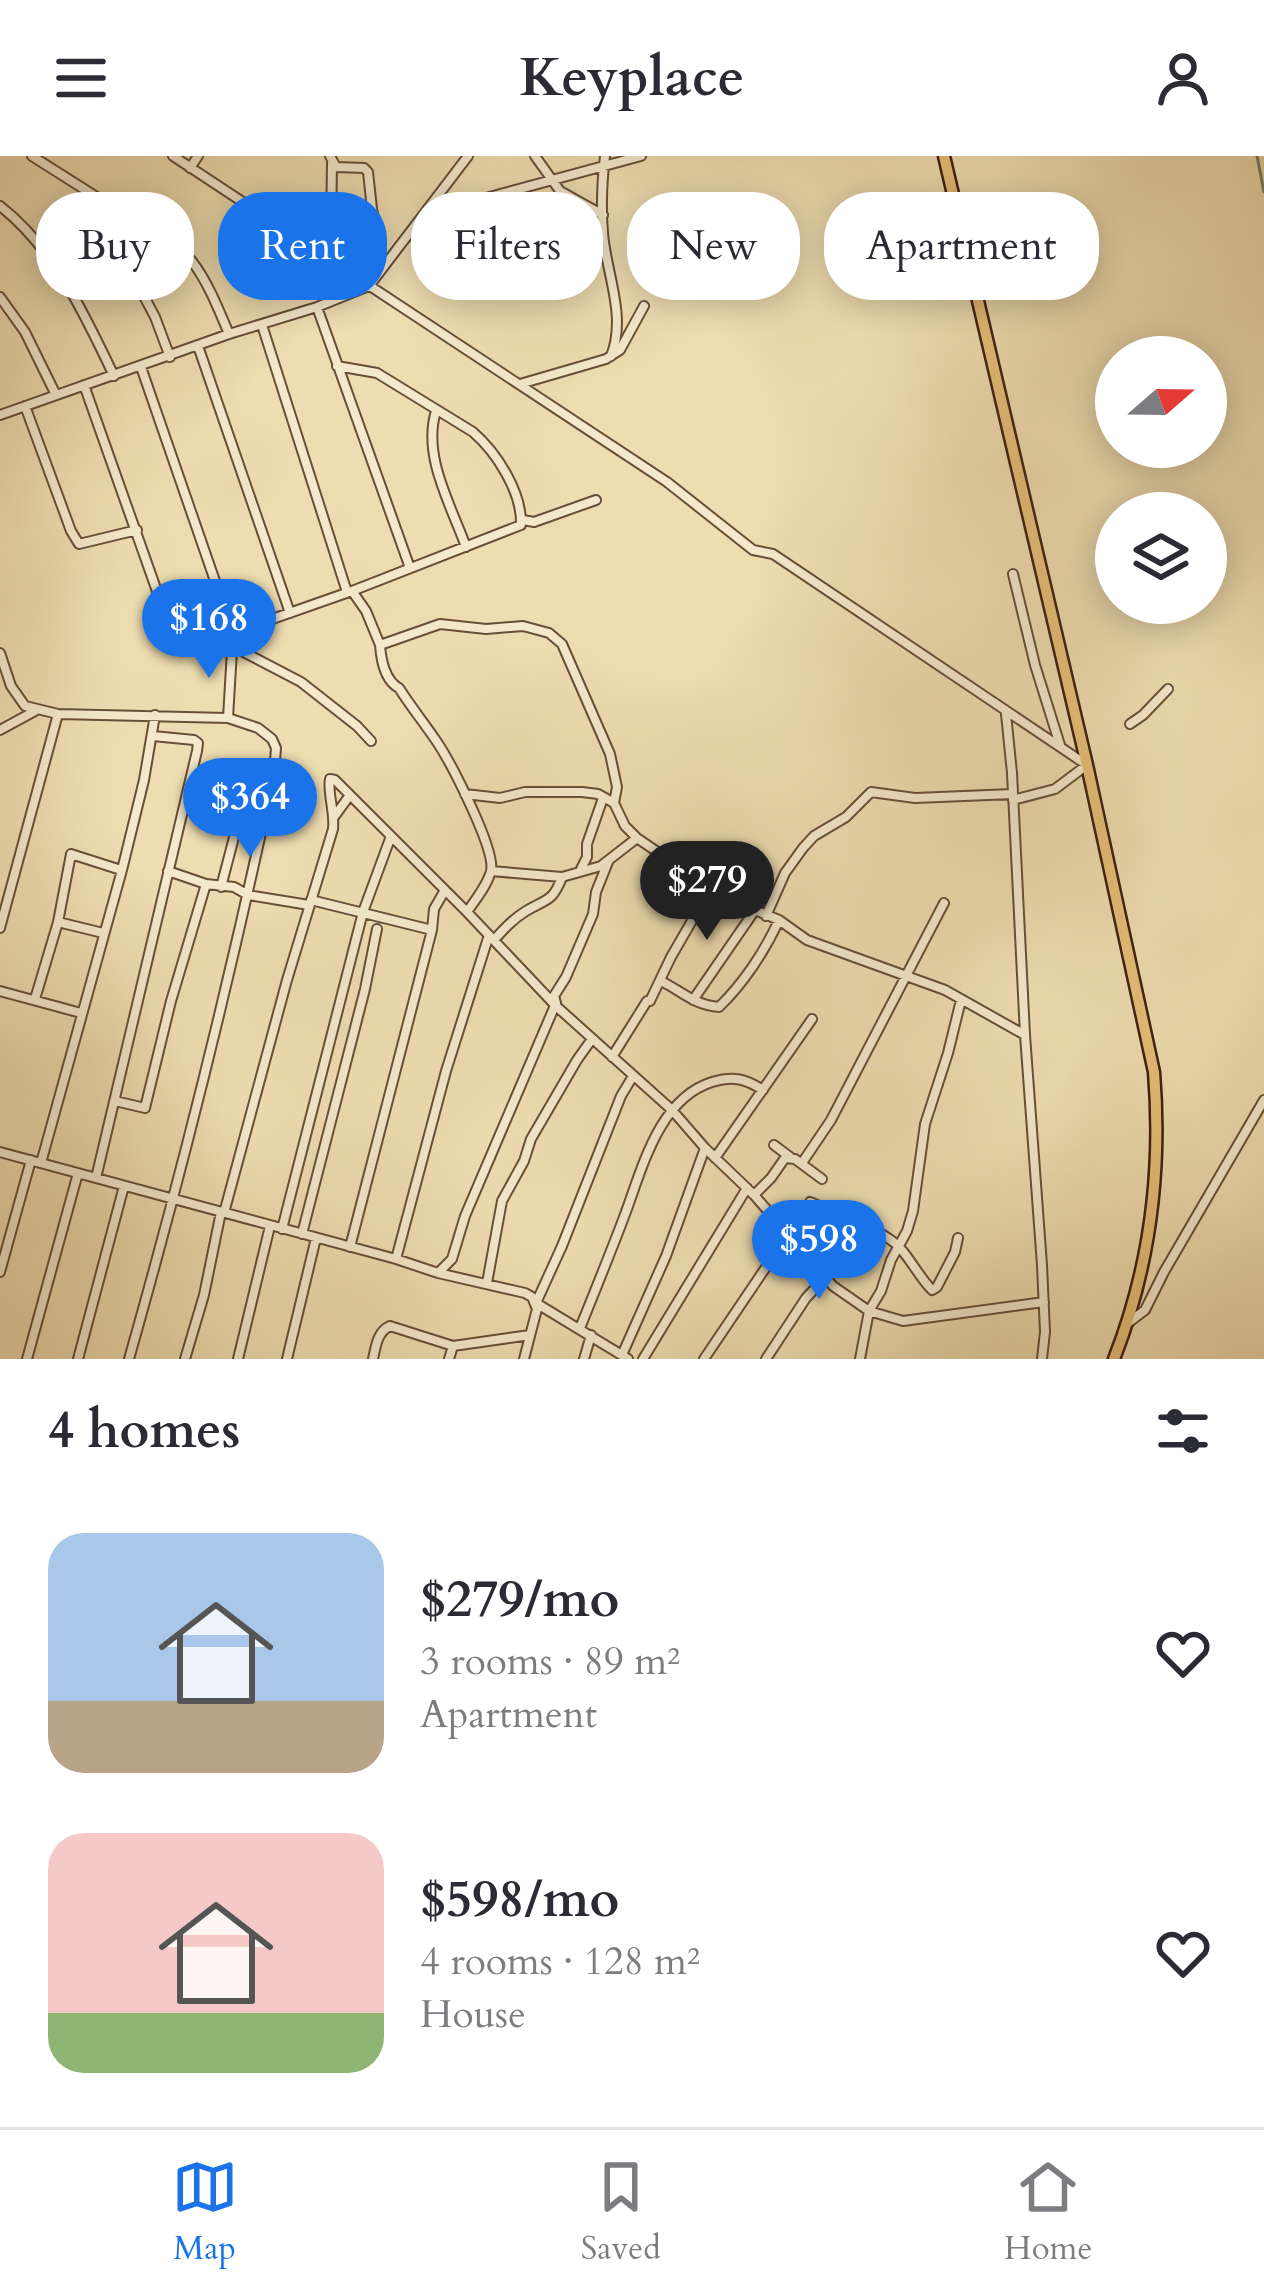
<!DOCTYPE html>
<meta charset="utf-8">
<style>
:root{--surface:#fff;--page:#f2f2f3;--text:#2b2b33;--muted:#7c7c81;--line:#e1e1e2;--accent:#1a73e8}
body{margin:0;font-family:Cardo,serif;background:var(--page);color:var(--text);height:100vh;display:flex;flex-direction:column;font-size:45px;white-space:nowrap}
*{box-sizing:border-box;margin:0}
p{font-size:39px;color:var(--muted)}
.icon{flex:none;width:66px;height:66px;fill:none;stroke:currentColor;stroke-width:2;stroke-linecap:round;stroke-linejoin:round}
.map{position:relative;height:1203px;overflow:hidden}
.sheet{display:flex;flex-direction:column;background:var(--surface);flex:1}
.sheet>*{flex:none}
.banner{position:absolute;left:36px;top:36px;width:1194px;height:108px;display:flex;gap:24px}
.needle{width:78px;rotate:70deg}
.controls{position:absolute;left:1095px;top:180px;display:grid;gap:24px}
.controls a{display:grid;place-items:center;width:132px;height:132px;border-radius:50%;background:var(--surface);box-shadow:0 6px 30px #0003;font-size:60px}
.price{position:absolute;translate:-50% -102px;padding:0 27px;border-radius:42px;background:var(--accent);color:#fff;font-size:39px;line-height:78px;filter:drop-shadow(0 3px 6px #0008)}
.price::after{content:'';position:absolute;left:50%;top:72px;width:36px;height:27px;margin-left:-18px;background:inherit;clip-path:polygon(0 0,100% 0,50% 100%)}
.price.current{background:#222;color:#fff}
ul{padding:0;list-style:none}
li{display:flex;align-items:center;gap:36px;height:300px;padding:0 48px}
li span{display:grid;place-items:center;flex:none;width:336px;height:240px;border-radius:36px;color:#555}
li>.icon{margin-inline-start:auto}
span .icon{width:144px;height:144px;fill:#fffc;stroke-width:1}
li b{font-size:51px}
h2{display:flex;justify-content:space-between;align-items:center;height:144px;padding:0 48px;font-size:51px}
.chip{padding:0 42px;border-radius:48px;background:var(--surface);box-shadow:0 6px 30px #0003;font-size:42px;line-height:108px}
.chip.current{background:var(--accent);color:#fff}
header{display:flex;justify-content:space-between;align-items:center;height:156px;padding:0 48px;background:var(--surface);font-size:54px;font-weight:700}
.menu{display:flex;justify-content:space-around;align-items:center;height:168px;border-top:3px solid var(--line);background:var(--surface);font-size:33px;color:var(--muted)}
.menu a{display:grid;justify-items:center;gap:6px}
.menu .current{color:var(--accent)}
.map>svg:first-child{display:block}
</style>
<header><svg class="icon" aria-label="menu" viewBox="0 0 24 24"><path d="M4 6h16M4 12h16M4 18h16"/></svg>Keyplace<svg class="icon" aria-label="person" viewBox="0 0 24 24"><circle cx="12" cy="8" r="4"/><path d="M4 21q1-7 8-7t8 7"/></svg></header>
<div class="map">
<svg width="1264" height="1203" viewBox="0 0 1264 1203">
<rect width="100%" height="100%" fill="#eeddb1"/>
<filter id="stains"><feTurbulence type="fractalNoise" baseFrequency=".00167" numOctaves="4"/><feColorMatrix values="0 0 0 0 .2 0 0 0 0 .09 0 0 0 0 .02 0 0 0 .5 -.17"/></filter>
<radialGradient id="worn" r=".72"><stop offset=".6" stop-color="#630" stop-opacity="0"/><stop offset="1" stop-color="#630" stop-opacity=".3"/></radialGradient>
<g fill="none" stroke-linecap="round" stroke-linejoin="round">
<path stroke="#737d6e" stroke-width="3" d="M1257 0 1264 36"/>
<defs>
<path id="minor" d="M32 0 125 59C190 84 204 118 229 178
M173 0 667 326 753 394 773 398 1087 609 1055 633 1013 644
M330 0 336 11 364 12 368 16 372 53 379 83
M535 0 560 35 603 59
M605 0C602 25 601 52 603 77 606 117 627 160 611 200
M190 12 198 0
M0 50C54 92 85 159 114 220
M125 59 119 88 121 97 155 161 170 201
M423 59 641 0
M317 96 331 72 332 7
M0 141 25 176 56 239
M317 151 410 412
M262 169 347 436
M198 190 290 457
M141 211 233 477 228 562
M520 228 606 203 620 194 644 150
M84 229 176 489 184 494 352 435 521 369C522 336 497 297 473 276L377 217 337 210
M25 250 71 375 79 388 137 374
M436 255C422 300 451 349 466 391
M0 259 229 178 317 151 369 130 468 0
M523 364 534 366 596 344
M1013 418 1035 509 1060 589
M352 435 366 455 380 489
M234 491 301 526 357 570 371 585
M0 497 11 530 25 550 58 558 228 562 258 572 272 583 276 592 274 617C232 814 184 1009 129 1203
M1006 558 1012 617 1025 879 1042 1109 1045 1176 1042 1203
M1130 568 1143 559 1168 533
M0 574 35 555
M330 623 335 624 467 756 556 850 672 954 705 992 754 1039 833 1130 869 1155 903 1165 1044 1146
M465 638 500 642 525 636H582L598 638 614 647
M334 661 350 639
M581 713 587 701V688L603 642
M168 715 206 728 234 731 248 739 309 749
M491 715 562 721 601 710 637 682
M221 731 238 666
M311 744 432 774
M467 756C475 744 487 730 491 715 496 694 451 607 437 586 425 568 411 551 399 532 385 525 381 503 380 489L440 468 486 473 523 470 549 477 562 488 610 598 617 631 614 647 625 670 637 682 694 721 755 754 779 764 807 784 945 834 1025 879
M766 760 785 717 803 692 814 680 846 661 871 636 915 642 1013 638
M58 766 103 777
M0 772 58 558
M494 784C504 773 513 763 526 755 546 743 553 746 562 721
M661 825C683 836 694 849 719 851 743 828 765 795 779 764
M0 835 81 857
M35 843 58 766 71 698 121 714
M693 844 755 754
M612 901 647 845H650L671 801 712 730
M115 945 145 952 171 845 206 728
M774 989 790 1001
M0 996 396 1103 438 1117 525 1137 532 1141 537 1153 524 1203
M715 1002 812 863
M41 1007 122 714 144 624 155 559
M802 1007 831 964 944 747
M96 1022 197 595 198 587 194 584 153 580
M754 1039 771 1022 785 1002 795 1003 822 1023
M224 1057 287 824 333 673C335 656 327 635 330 623
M282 1073 363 756 391 680
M302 1078 365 833 377 773
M350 1091 432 774 434 753 445 734
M396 1103 446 915 489 779
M0 1116 31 1004
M439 1116 452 1103 465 1060 556 847 554 840 566 821 593 758 596 736 608 706
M487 1127 502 1045 524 1005 531 983 577 904 592 883
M1128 1167 1145 1154 1164 1116 1264 944
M580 1172C595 1135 610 1098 624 1061 642 1014 658 943 712 926 733 920 744 922 763 934
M622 1199 666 1100 705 992
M27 1203 78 1017
M78 1203 124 1030
M185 1203 204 1139 221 1056
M238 1203 270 1070
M287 1203 316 1082
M373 1203C376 1190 377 1176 390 1170L453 1190
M449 1203 453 1190 530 1179
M584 1203 591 1179
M628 1203 536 1147 562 1090 621 940 633 920
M643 1203 747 1032
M704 1203 810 1046C837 1057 873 1069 896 1088 908 1098 918 1120 932 1134L937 1131 955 1096 958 1082
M766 1203 806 1142 825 1122
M860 1203 869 1155 881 1135 891 1104 907 1075 913 1055 925 968 948 897 961 844"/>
<path id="highway" d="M944 0 1087 609 1154 916C1162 1014 1150 1111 1114 1203"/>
</defs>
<use href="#minor" stroke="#684e39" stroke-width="12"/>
<use href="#highway" stroke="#3b1f11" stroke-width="15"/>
<use href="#minor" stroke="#f4e9cc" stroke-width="8"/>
<use href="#highway" stroke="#e7be78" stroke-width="10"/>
</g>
<rect width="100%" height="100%" filter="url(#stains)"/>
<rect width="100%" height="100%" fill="url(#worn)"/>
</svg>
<div class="controls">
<a><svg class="needle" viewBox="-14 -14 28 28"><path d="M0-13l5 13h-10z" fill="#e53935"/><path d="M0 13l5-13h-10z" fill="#7c7c81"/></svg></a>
<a><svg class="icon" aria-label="layers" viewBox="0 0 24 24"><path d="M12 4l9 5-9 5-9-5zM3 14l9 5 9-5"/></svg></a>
</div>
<b class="price" style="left:209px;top:525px">$168</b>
<b class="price" style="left:250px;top:704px">$364</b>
<b class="price current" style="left:707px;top:787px">$279</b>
<b class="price" style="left:819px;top:1146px">$598</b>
<div class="banner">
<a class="chip">Buy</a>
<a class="chip current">Rent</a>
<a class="chip">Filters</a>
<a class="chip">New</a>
<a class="chip">Apartment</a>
</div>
</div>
<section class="sheet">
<h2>4 homes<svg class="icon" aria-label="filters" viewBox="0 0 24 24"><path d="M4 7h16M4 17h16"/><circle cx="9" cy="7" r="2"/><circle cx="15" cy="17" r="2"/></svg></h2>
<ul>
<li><span style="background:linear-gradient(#a9c7e8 70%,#b9a48a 0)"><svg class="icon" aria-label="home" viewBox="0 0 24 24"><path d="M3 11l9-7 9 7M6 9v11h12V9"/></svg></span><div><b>$279/mo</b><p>3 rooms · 89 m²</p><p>Apartment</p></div><svg class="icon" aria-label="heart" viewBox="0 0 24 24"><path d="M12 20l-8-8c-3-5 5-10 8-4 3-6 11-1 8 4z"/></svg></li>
<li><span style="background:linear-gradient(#f6c9c9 75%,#8fb573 0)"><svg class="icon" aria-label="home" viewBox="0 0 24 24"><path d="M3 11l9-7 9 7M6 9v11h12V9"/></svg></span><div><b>$598/mo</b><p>4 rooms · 128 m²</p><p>House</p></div><svg class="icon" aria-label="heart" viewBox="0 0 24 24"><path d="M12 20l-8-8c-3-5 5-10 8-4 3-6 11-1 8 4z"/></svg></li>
</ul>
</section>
<nav class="menu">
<a class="current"><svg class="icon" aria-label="map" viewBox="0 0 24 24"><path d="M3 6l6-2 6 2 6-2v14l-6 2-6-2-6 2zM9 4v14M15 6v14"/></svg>Map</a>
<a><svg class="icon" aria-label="saved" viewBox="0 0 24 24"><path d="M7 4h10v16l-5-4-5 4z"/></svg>Saved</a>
<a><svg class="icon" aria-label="home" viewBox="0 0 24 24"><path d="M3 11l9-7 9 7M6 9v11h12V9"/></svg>Home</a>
</nav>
